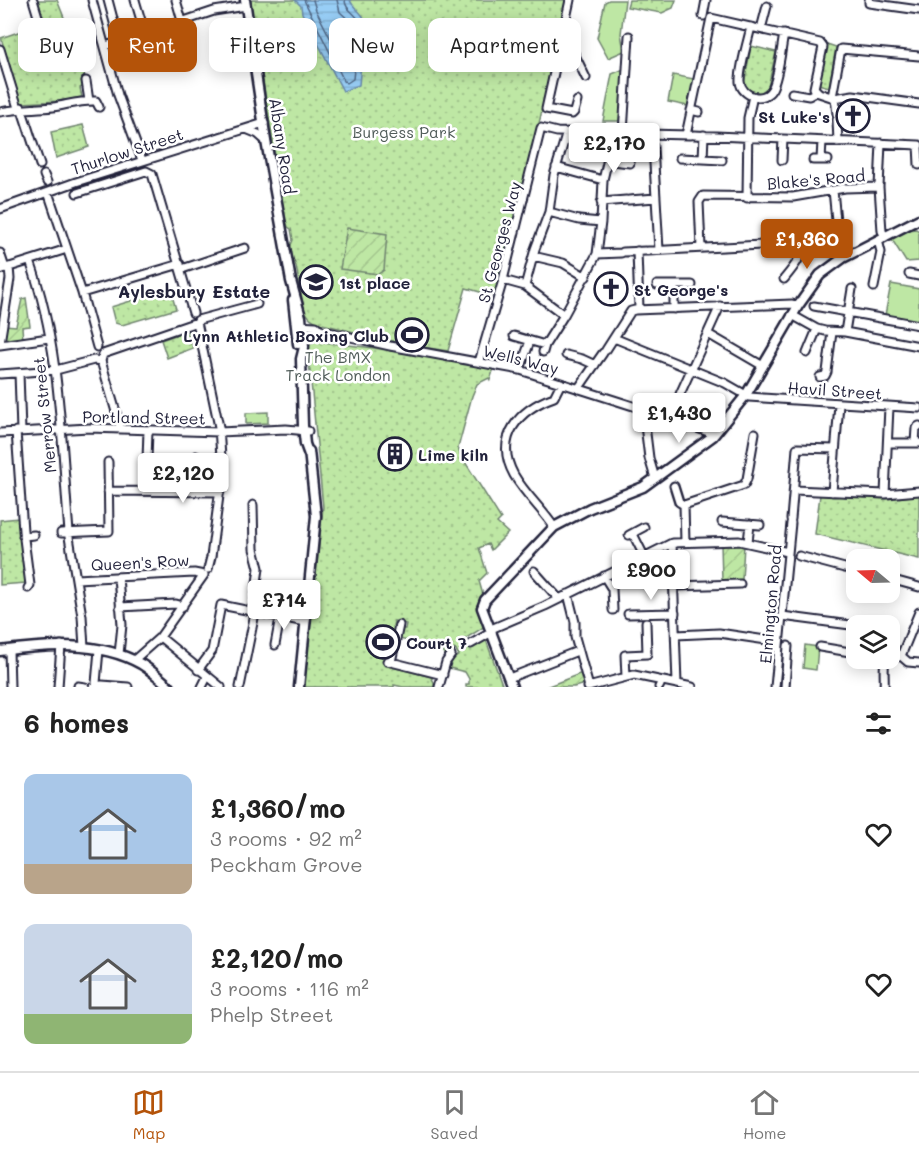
<!DOCTYPE html>
<meta charset="utf-8">
<style>
:root{--surface:#fff;--page:#f2f2f2;--text:#222;--muted:#767676;--line:#e0e0e0;--accent:#b45309}
body{margin:0;font-family:Mali,sans-serif;background:var(--page);color:var(--text);height:100vh;display:flex;flex-direction:column;font-size:22px;white-space:nowrap}
*{box-sizing:border-box;margin:0}
p{font-size:20px;color:var(--muted)}
.icon{flex:none;width:33px;height:33px;fill:none;stroke:currentColor;stroke-width:2;stroke-linecap:round;stroke-linejoin:round}
.map{position:relative;height:687px;overflow:hidden}
.sheet{display:flex;flex-direction:column;background:var(--surface);flex:1}
.sheet>*{flex:none}
.hud{position:absolute;left:18px;top:18px;width:600px;height:54px;display:flex;gap:12px}
.needle{width:39px;rotate:289deg}
.tools{position:absolute;left:846px;top:549px;display:grid;gap:12px}
.tools a{display:grid;place-items:center;width:54px;height:54px;border-radius:12px;background:var(--surface);box-shadow:0 3px 15px #0003;font-size:30px}
.price{position:absolute;translate:-50% -51px;padding:0 14px;border-radius:6px;background:#fff;color:#222;font-size:20px;line-height:39px;filter:drop-shadow(0 2px 3px #0008)}
.price::after{content:'';position:absolute;left:50%;top:36px;width:18px;height:14px;margin-left:-9px;background:inherit;clip-path:polygon(0 0,100% 0,50% 100%)}
.price.active{background:var(--accent);color:#fff}
ul{padding:0;list-style:none}
li{display:flex;align-items:center;gap:18px;height:150px;padding:0 24px}
li span{display:grid;place-items:center;flex:none;width:168px;height:120px;border-radius:12px;color:#555}
li>.icon{margin-inline-start:auto}
span .icon{width:72px;height:72px;fill:#fffc;stroke-width:1}
li b{font-size:26px}
h2{display:flex;justify-content:space-between;align-items:center;height:72px;padding:0 24px;font-size:26px}
.chip{padding:0 21px;border-radius:12px;background:var(--surface);box-shadow:0 3px 15px #0003;font-size:21px;line-height:54px}
.chip.active{background:var(--accent);color:#fff}
.tabs{display:flex;justify-content:space-around;align-items:center;height:84px;border-top:2px solid var(--line);background:var(--surface);font-size:16px;color:var(--muted)}
.tabs a{display:grid;justify-items:center;gap:3px}
.tabs .active{color:var(--accent)}
.map>svg:first-child{display:block}
</style>
<div class="map">
<svg width="919" height="687" viewBox="0 0 919 687">
<defs>
<pattern id="park-dots" width="8" height="8" patternUnits="userSpaceOnUse" patternTransform="scale(1.5)"><rect width="8" height="8" fill="#bee7a4"/><path d="M2 2h.1M6 6h.1" fill="none" stroke="#a3c68e" stroke-width="1.8" stroke-linecap="round"/></pattern>
<pattern id="garden-furrows" width="10" height="10" patternUnits="userSpaceOnUse" patternTransform="scale(1.5)"><rect width="10" height="10" fill="#bee7a4"/><path d="M-1 1l2-2M0 10L10 0M9 11l2-2" fill="none" stroke="#a3c68e"/></pattern>
<pattern id="water-rules" width="6" height="5" patternUnits="userSpaceOnUse" patternTransform="scale(1.5)"><rect width="6" height="5" fill="#98cef6"/><path d="M0 2.5h6" fill="none" stroke="#83b1d4"/></pattern>
</defs>
<rect width="100%" height="100%" fill="#fff"/>
<filter id="ink" filterUnits="userSpaceOnUse"><feTurbulence type="fractalNoise" baseFrequency=".0167" numOctaves="2"/><feDisplacementMap in="SourceGraphic" scale="12" xChannelSelector="R" yChannelSelector="G"/><feConvolveMatrix kernelMatrix="1 2 1 2 8 2 1 2 1" color-interpolation-filters="sRGB"/></filter>
<g filter="url(#ink)">
<path fill="#bee7a4" stroke="#708470" stroke-width="1.5" d="M609 0H625L621 34 624 51 608 58 597 38 605 2Z
M624 69 619 121H603L612 74Z
M673 75 694 79 688 106 668 102Z
M916 229 919 231V261L906 262 891 238 907 230Z
M891 284 919 289V321L885 315Z
M268 412V423L246 424V413Z
M805 645 818 647 816 670 803 668Z"/>
<path fill="url(#park-dots)" stroke="#708470" stroke-width="1.5" d="M38 0H57L65 20 77 70 83 69 85 77 82 78 84 86 80 88 82 97 61 101 21 103 1 38 44 23Z
M250 0H567L528 172 494 296 466 288 448 351 403 344 318 323 310 318 304 310 296 266 290 252V247L293 240 291 229 288 227 285 218Z
M629 0H676L673 8 662 13 627 7Z
M827 44 836 47 829 87 818 84Z
M751 46 776 52 768 87 760 93 752 92 744 84Z
M83 125 89 147 56 158 51 132Z
M170 289 176 309 122 325 115 323 111 307Z
M187 331 193 348 167 358 161 340Z
M314 341 374 348 494 368 490 380 489 378 477 384 472 396 458 448 460 454 501 519 497 523 508 533 491 550 488 544 479 548 487 573 479 581 483 595 476 607 484 627 463 640 464 643 471 642 473 647 486 640 503 687H466V684H469V679L465 672 449 668 452 660 459 655 455 649 445 655 440 645 435 647 399 639 401 629H405L406 624 394 621 393 626 396 627 389 658H386L384 665 431 677 434 682V687H403L394 685V687H304L323 507 308 351 309 345Z
M820 495 888 499 919 495V559L815 534Z
M18 518 26 583 0 585V520Z"/>
<path fill="url(#garden-furrows)" stroke="#708470" stroke-width="1.5" d="M347 228 387 234 384 270 378 274 340 269Z
M26 298 30 326 22 327 23 340 3 344 5 325 16 326 22 299Z
M721 544 744 545 742 580 722 581Z
M582 673 585 684 574 687H546Z"/>
<path fill="url(#water-rules)" stroke="#6989ab" stroke-width="1.5" d="M295 0H350C352 7 361 11 365 20L359 85 343 91 302 13 301 6Z"/>
<g fill="none" stroke-linecap="round" stroke-linejoin="round">
<path stroke="#516786" stroke-width="1.5" d="M304 0 344 81 347 83 353 79 359 21C355 12 345 10 345 0
M313 0 316 10 342 61 345 62 348 60 351 22 340 12 337 0"/>
<defs>
<path id="minor" d="M33 0 39 20
M92 0 118 95 142 160
M108 0 116 30 120 31 123 41
M176 0 182 21
M570 0 546 109 572 114 574 112 577 101
M869 0V3L919 10
M703 16 706 0
M751 27C748 40 739 70 740 82 742 97 764 103 772 89 779 76 781 49 784 34
M761 29 767 6
M154 31 214 11 246 6
M561 41 571 47 586 78
M105 46 145 34 135 0
M0 49 18 108
M86 81 89 101
M792 93 809 96 816 92
M832 97 841 49 919 56
M835 98 837 114
M21 107 40 165
M691 110 699 112
M0 112C18 108 35 109 53 107 67 105 81 100 96 101L99 107
M837 120 838 142
M246 129 258 134 266 141
M623 133 629 36
M686 135 711 18 820 43 823 47 814 88 819 93 834 98 853 95 919 104
M694 135 919 145
M704 135 703 159 722 160
M881 143 879 187 882 231 885 237
M918 145 919 165
M653 146 659 250
M609 158 612 161 630 163
M680 158 703 159
M782 160 783 139
M813 160H828
M821 160 822 141
M556 167 603 180
M44 175 47 182
M833 190 838 241
M48 192 82 293 97 347
M77 193 146 171 152 174 193 313
M747 198 748 118 753 96
M629 200 656 198
M601 202 626 200
M0 209 76 182 264 123
M549 212 579 220 601 222
M701 248 699 202 703 196 793 197 845 188 879 187
M637 251 639 309
M648 251 838 241 849 255
M623 252 645 251
M0 253 5 268
M597 254 621 253
M533 256 563 263 586 277
M30 261C61 348 61 441 69 532
M182 269 245 248
M0 270 67 249
M909 274 919 276
M784 279C793 268 802 258 803 243
M503 280 525 286 564 315
M657 285H692
M525 286 535 249 549 212 554 175 567 132
M874 287 881 252 878 240
M82 293 180 264
M814 306 919 325
M674 309V285
M792 315 817 329 825 331 845 332 919 346
M298 325 316 326 320 330 390 346 520 370 655 413 711 433
M845 332 852 289
M708 334 763 366
M514 336 545 345
M614 338 725 383 746 395
M0 343 10 279 9 267
M0 345 49 338
M606 350 631 311 635 310 792 304 798 306
M543 352 545 345 564 315 597 254 601 222 603 180 614 133
M807 353 817 329
M566 355 582 359 595 365
M479 362 503 280 541 128 557 132 690 135
M522 364 530 341
M19 373 21 431
M0 374 56 370 94 360 101 361
M820 377 825 376 827 372 832 332
M578 389 603 353
M749 397 919 408
M643 409 649 458 655 478
M672 420 680 394 720 306
M121 429 101 361 103 354 197 322
M16 431 23 531 30 585 28 588
M0 433 89 428 219 432 286 429 308 431
M888 443H919
M915 443 916 428 919 426
M196 456V491
M674 486 679 502 684 505 685 542
M146 490 148 430
M794 490 885 494 919 491
M108 491 220 492
M832 492 839 404
M885 494 889 407
M253 505 254 549 259 568 253 612
M684 505 744 485 747 479 755 433
M791 519 797 448 835 449
M722 522 760 525
M554 527C542 509 525 494 514 475 493 437 520 409 554 397L561 383
M61 533 109 531 108 462
M633 534 644 556
M629 535 644 527
M23 536 34 535
M69 537 82 616 84 647
M748 542 750 524
M672 543 677 684
M799 556 856 571
M208 569 211 557 222 473 219 427 197 322 198 320 257 304
M534 571 559 599
M604 576 612 589 613 610
M118 577 122 625 119 654
M76 579 194 573 204 575 160 637 134 660
M890 579 919 587
M674 586 740 584
M568 594 575 622V637L589 687
M120 607 176 604 183 606
M628 614 675 613
M782 616 858 626
M491 629 545 606 672 543 739 541 788 552
M676 635 719 633 779 642
M160 637 221 687
M471 644 492 632
M275 645 280 618
M820 647 856 653
M9 650 10 687
M901 656 919 612
M882 658 885 660 901 656 908 662 919 663
M387 661 443 675
M391 662 399 625
M198 670 212 651 221 605 305 622
M626 677 625 655 647 654 646 622
M509 678 575 652
M96 683 99 650
M78 686 85 687
M58 687 61 645
M93 687 102 685 128 687
M202 687 207 677
M240 687 255 613
M439 687 446 662 451 655
M588 687 634 675 692 687
M659 687 660 685
M775 687 791 523
M785 687 788 646
M884 687C885 678 883 670 885 660"/>
<path id="major" d="M245 0 266 141 291 281 301 317 304 347 301 359 303 426 305 444 309 455
M293 300 298 344
M303 342 315 333
M0 651C46 645 98 640 141 664 151 670 161 679 170 687
M299 687 316 516 309 451
M512 687 482 608 485 600 554 527 590 508 643 487 713 436 746 395 798 306 820 275 843 258 919 219"/>
</defs>
<use href="#minor" stroke="#22223b" stroke-width="11"/>
<use href="#major" stroke="#22223b" stroke-width="13"/>
<use href="#minor" stroke="#fff" stroke-width="7"/>
<use href="#major" stroke="#fff" stroke-width="8"/>
</g>
</g>
<defs>
<symbol id="church-ring" viewBox="-11 -11 22 22"><circle r="9.5" fill="#fff" stroke="#22223b" stroke-width="1.5"/><path d="M-1.2-6h2.4v3.5h3.3v2.4h-3.3V6h-2.4V-.1h-3.3v-2.4h3.3Z" fill="#22223b"/></symbol>
<symbol id="school-ring" viewBox="-11 -11 22 22"><circle r="9.5" fill="#fff" stroke="#22223b" stroke-width="1.5"/><path d="M0-5L7-2L0 1L-7-2ZM-4 1L0 2.5L4 1V4Q0 6-4 4Z" fill="#22223b"/></symbol>
<symbol id="stadium-ring" viewBox="-11 -11 22 22"><circle r="9.5" fill="#fff" stroke="#22223b" stroke-width="1.5"/><path d="M0-5a6.5 5 0 1 0 0 10a6.5 5 0 1 0 0-10ZM-3.5-1.8h7v3.6h-7Z" fill="#22223b"/></symbol>
<symbol id="building-ring" viewBox="-11 -11 22 22"><circle r="9.5" fill="#fff" stroke="#22223b" stroke-width="1.5"/><path d="M-4-6H4V6H1V3H-1V6H-4ZM-2.5-4.3h1.7v1.8h-1.7ZM.8-4.3h1.7v1.8H.8ZM-2.5-1h1.7V.8h-1.7ZM.8-1h1.7V.8H.8Z" fill="#22223b"/></symbol>
</defs>
<g fill-rule="evenodd">
<use href="#church-ring" x="834" y="97" width="38" height="38"/>
<use href="#school-ring" x="297" y="263" width="38" height="38"/>
<use href="#church-ring" x="592" y="270" width="38" height="38"/>
<use href="#stadium-ring" x="393" y="316" width="38" height="38"/>
<use href="#building-ring" x="376" y="435" width="38" height="38"/>
<use href="#stadium-ring" x="364" y="623" width="38" height="38"/>
</g>
<g text-anchor="middle" dominant-baseline="central" stroke-width="5" stroke-linejoin="round" paint-order="stroke">
<g font-size="16" font-weight="bold" fill="#22223b" stroke="#fff" text-anchor="start">
<text x="830" y="116" text-anchor="end">St Luke's</text>
<text x="339" y="282">1st place</text>
<text x="634" y="289">St George's</text>
<text x="389" y="335" text-anchor="end">Lynn Athletic Boxing Club</text>
<text x="418" y="454">Lime kiln</text>
<text x="406" y="642">Court 7</text>
</g>
<g font-size="16" fill="#515d5a" stroke="#fff">
<text x="404" y="131">Burgess Park</text>
<text x="338" y="356">The BMX<tspan x="338" dy="18">Track London</tspan></text>
</g>
<g font-size="16" fill="#22223b" stroke="#fff">
<text transform="translate(283 146) rotate(81)">Albany Road</text>
<text transform="translate(127 151) rotate(-18)">Thurlow Street</text>
<text transform="translate(816 179) rotate(-5)">Blake's Road</text>
<text transform="translate(499 242) rotate(-75)">St Georges Way</text>
<text transform="translate(521 359) rotate(14)">Wells Way</text>
<text transform="translate(835 390) rotate(4)">Havil Street</text>
<text transform="translate(44 415) rotate(-96)">Merrow Street</text>
<text transform="translate(144 417) rotate(1)">Portland Street</text>
<text transform="translate(140 562) rotate(-3)">Queen's Row</text>
<text transform="translate(770 604) rotate(-85)">Elmington Road</text>
</g>
<g font-size="18" font-weight="bold" fill="#22223b" stroke="#fff">
<text x="194" y="291">Aylesbury Estate</text>
</g>
</g>
</svg>
<div class="tools">
<a><svg class="needle" viewBox="-14 -14 28 28"><path d="M0-13l5 13h-10z" fill="#e53935"/><path d="M0 13l5-13h-10z" fill="#767676"/></svg></a>
<a><svg class="icon" aria-label="layers" viewBox="0 0 24 24"><path d="M12 4l9 5-9 5-9-5zM3 14l9 5 9-5"/></svg></a>
</div>
<b class="price" style="left:614px;top:174px">£2,170</b>
<b class="price active" style="left:807px;top:270px">£1,360</b>
<b class="price" style="left:679px;top:444px">£1,430</b>
<b class="price" style="left:183px;top:504px">£2,120</b>
<b class="price" style="left:651px;top:601px">£900</b>
<b class="price" style="left:284px;top:631px">£714</b>
<div class="hud">
<a class="chip">Buy</a>
<a class="chip active">Rent</a>
<a class="chip">Filters</a>
<a class="chip">New</a>
<a class="chip">Apartment</a>
</div>
</div>
<section class="sheet">
<h2>6 homes<svg class="icon" aria-label="filters" viewBox="0 0 24 24"><path d="M4 7h16M4 17h16"/><circle cx="9" cy="7" r="2"/><circle cx="15" cy="17" r="2"/></svg></h2>
<ul>
<li><span style="background:linear-gradient(#a9c7e8 75%,#b9a48a 0)"><svg class="icon" aria-label="home" viewBox="0 0 24 24"><path d="M3 11l9-7 9 7M6 9v11h12V9"/></svg></span><div><b>£1,360/mo</b><p>3 rooms · 92 m²</p><p>Peckham Grove</p></div><svg class="icon" aria-label="heart" viewBox="0 0 24 24"><path d="M12 20l-8-8c-3-5 5-10 8-4 3-6 11-1 8 4z"/></svg></li>
<li><span style="background:linear-gradient(#c9d6e8 75%,#8fb573 0)"><svg class="icon" aria-label="home" viewBox="0 0 24 24"><path d="M3 11l9-7 9 7M6 9v11h12V9"/></svg></span><div><b>£2,120/mo</b><p>3 rooms · 116 m²</p><p>Phelp Street</p></div><svg class="icon" aria-label="heart" viewBox="0 0 24 24"><path d="M12 20l-8-8c-3-5 5-10 8-4 3-6 11-1 8 4z"/></svg></li>
</ul>
</section>
<nav class="tabs">
<a class="active"><svg class="icon" aria-label="map" viewBox="0 0 24 24"><path d="M3 6l6-2 6 2 6-2v14l-6 2-6-2-6 2zM9 4v14M15 6v14"/></svg>Map</a>
<a><svg class="icon" aria-label="saved" viewBox="0 0 24 24"><path d="M7 4h10v16l-5-4-5 4z"/></svg>Saved</a>
<a><svg class="icon" aria-label="home" viewBox="0 0 24 24"><path d="M3 11l9-7 9 7M6 9v11h12V9"/></svg>Home</a>
</nav>
